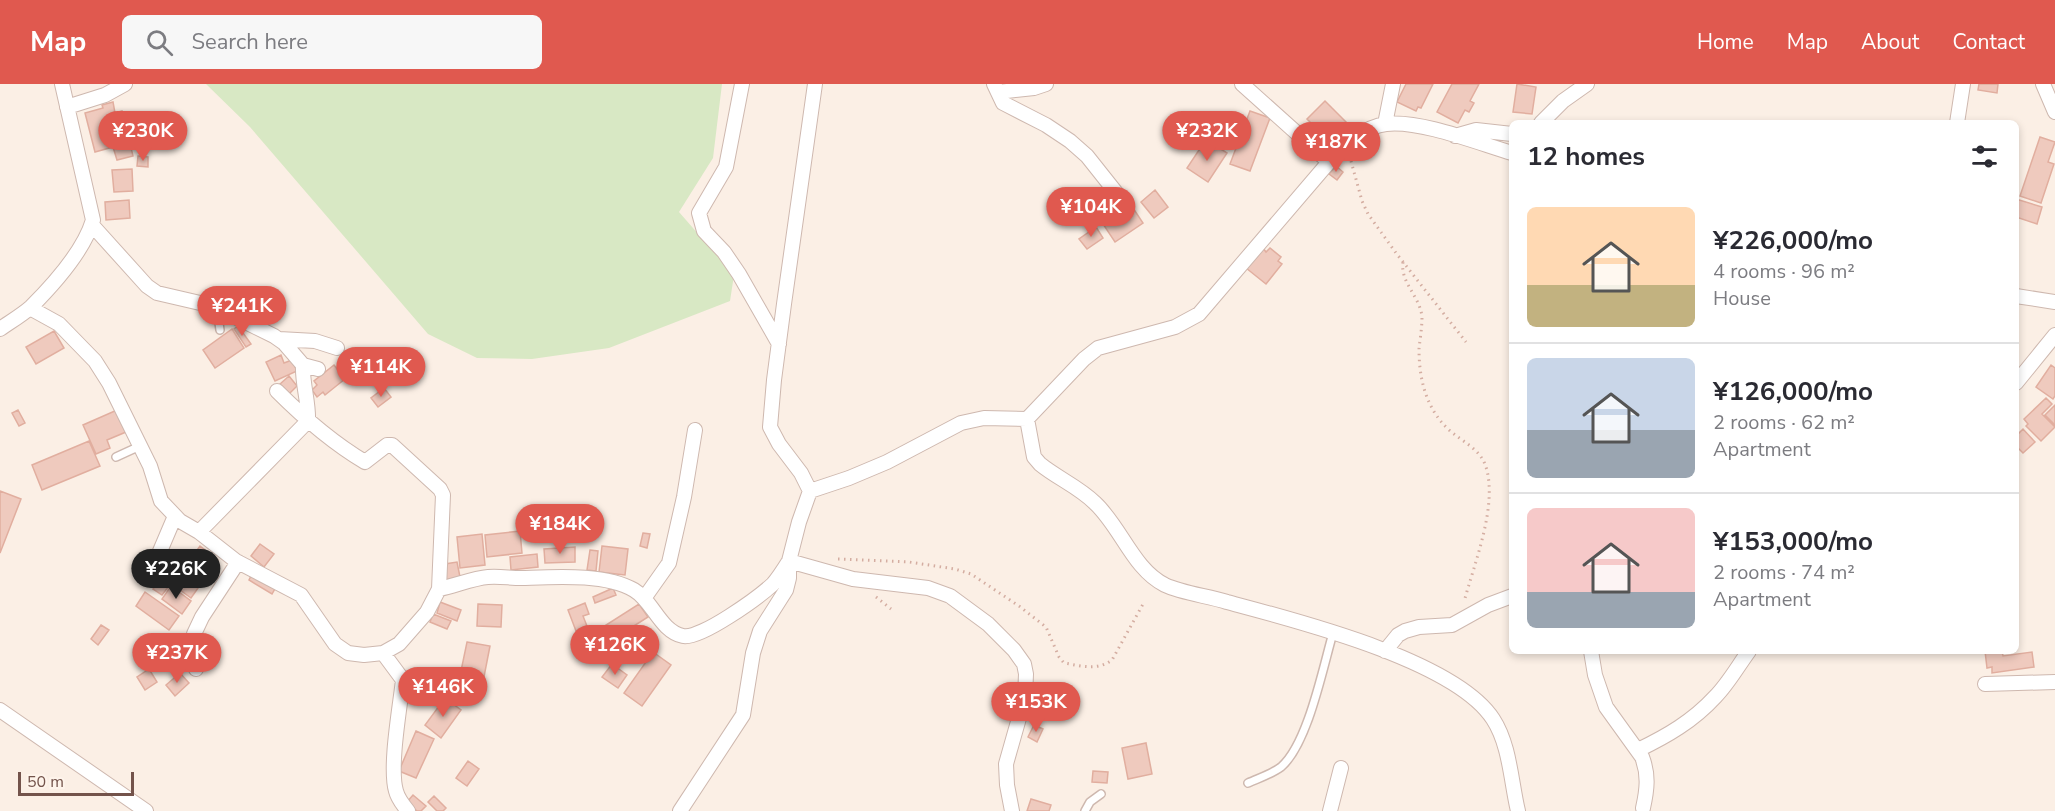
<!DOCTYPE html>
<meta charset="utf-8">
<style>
:root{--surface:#fff;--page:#f7f7f7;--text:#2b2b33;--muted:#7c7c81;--line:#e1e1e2;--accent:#e0594f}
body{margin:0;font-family:"Nunito Sans",sans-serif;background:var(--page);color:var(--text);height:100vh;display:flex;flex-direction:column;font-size:22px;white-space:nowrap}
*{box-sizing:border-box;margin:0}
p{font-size:20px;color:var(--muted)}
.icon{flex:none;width:33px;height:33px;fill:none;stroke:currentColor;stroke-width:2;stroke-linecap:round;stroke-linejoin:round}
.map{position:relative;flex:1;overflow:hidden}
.panel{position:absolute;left:1509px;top:36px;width:510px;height:534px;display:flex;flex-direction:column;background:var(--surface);border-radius:9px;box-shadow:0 3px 9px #0003}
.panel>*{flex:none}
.scale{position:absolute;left:18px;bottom:15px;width:116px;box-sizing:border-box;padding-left:6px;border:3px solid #73534b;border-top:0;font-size:16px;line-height:21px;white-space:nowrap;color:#73534b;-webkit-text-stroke:4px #fef4eb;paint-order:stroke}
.price{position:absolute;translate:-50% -51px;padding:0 14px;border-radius:21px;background:var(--accent);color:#fff;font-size:20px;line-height:39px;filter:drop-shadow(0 2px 3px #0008)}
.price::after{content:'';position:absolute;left:50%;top:36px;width:18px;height:14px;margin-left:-9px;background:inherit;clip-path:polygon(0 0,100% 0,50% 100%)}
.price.current{background:#222;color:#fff}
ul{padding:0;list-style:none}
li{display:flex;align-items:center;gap:18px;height:150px;padding:0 18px}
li+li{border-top:2px solid var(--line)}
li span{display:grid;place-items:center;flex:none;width:168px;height:120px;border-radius:9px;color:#555}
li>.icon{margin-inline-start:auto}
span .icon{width:72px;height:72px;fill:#fffc;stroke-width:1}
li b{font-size:26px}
h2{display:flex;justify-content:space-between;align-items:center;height:72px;padding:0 18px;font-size:26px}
header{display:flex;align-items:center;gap:36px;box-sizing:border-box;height:84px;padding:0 30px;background:var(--accent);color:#fff}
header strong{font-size:28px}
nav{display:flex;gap:33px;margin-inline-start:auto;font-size:21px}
.search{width:420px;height:54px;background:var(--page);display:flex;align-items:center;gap:15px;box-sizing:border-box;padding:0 21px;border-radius:9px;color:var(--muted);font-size:22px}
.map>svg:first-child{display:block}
</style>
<header>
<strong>Map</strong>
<div class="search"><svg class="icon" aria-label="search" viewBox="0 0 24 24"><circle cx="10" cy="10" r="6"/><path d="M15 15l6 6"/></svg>Search here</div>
<nav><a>Home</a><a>Map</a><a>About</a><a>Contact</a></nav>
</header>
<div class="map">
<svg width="2055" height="727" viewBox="0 0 2055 727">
<rect width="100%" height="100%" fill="#fbefe5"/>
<path fill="#d8e8c4" d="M206 0H722L713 74 679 128 734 191 730 217 609 264 532 275 477 274 428 250 250 43Z"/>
<path fill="#efcabe" stroke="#e1ae9f" stroke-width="1.5" d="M1406 0H1433L1421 24 1418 23 1416 27 1397 18Z
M1452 0H1479L1470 17 1474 19 1469 28 1465 26 1458 39 1437 28Z
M1517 0 1536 3 1532 30 1513 28Z
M1979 0H1998L1997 9 1978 6Z
M1325 17 1352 44 1334 62 1307 35Z
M113 18 115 29 122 27 133 72 117 76 113 63 95 68 85 29 103 24 102 21Z
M1250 27 1270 34 1250 87 1230 80Z
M2040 53 2055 58 2048 78 2054 80 2041 119 2020 112Z
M1210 58 1227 69 1208 98 1187 84 1201 63 1206 66Z
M138 72 148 73V83L137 82Z
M1336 82 1343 88 1337 96 1329 90Z
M132 85 133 107 114 108 112 86Z
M1155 106 1168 123 1154 134 1141 118Z
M2016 115 2042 123 2037 140 2016 133Z
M129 116 130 134 106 136 105 118Z
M1131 121 1143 139 1115 158 1103 140Z
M1096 143 1103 154 1087 165 1079 155Z
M1263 164 1266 168 1270 164 1281 173 1278 177 1282 180 1266 200 1246 184Z
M238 242 251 260 246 263 234 245Z
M232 245 244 264 215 284 203 266Z
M54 247 64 264 36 280 26 263Z
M281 271 284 279 292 276 297 287 275 297 266 278Z
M351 277 358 290 349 296 342 282Z
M334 281 345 295 325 311 323 308 317 313 312 306 317 301 314 297Z
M2051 281 2055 284V312L2053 315 2036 303Z
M289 292 297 302 289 310 280 300Z
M384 304 391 313 378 323 371 314Z
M2046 314 2052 320 2042 330 2055 343 2041 357 2026 342 2028 340 2024 335Z
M2055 321V341L2045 331Z
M18 326 25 339 19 342 12 329Z
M117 326 126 348 107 356 110 364 96 370 83 341Z
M2016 345 2019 349 2023 345 2035 358 2023 369 2016 362Z
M89 357 100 382 42 406 32 381Z
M0 407 21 415 0 469Z
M520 447 522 469 487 473 485 451Z
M643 449 650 450 647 464 640 462Z
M482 450 485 481 460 484 457 453Z
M260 460 274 470 264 483 251 472Z
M200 462 218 476 191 514 172 500Z
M602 462 628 465 625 491 599 488Z
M575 463V478L545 479 544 465Z
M590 466 598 467 596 487 587 486Z
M537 470 538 483 511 486 510 473Z
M457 478 460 493 445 496V480Z
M252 490 276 503 272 510 249 496Z
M160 496 169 502 162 511 153 505Z
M171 502 191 517 182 530 162 515Z
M613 504 616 511 595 519 593 513Z
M145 508 179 532 169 546 136 522Z
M440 518 461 526 457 537 437 529Z
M585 519 589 530 583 532 587 542 576 547 568 526Z
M478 520 502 521 501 543 477 542Z
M639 520 648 533 629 545 631 548 620 555 618 552 590 570 581 557Z
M433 530 451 537 447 545 430 538Z
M101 541 109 546 98 561 91 555Z
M467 558 490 562 481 608 458 603 459 596 454 595 456 586 461 587Z
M1985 567H2002L2003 572 2032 568 2034 583 1992 589V583L1987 584Z
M653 568 671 581 642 622 624 609Z
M612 580 627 591 618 604 602 593Z
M149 585 157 598 145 606 137 593Z
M180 589 189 599 175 612 166 601Z
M445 614 461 626 441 654 425 641Z
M1034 641 1043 645 1037 658 1028 653Z
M416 647 434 655 416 694 399 687Z
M1146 659 1152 690 1128 695 1122 664Z
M468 677 479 685 467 702 456 694Z
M1093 687 1108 688 1107 699 1092 698Z
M413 711 426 722 421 727H417L407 718Z
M434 712 446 724 443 727H437L428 718Z
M1031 715 1051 721 1049 727H1027Z"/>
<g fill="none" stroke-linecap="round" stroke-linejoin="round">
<defs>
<path id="service" d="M217 225 220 246
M116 373 140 362
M1248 699C1259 694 1272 690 1281 683 1308 660 1323 583 1333 549
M1085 727 1090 718 1101 710"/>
<path id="minor" d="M742 0 726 83 699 129 704 147 724 168 739 190 779 260
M994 0 1003 19 1046 41 1070 57 1087 72 1118 111
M1242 0 1329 78
M2043 0 2055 28
M998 8 1034 4 1046 0
M67 23 105 11 125 0
M1541 39 1563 17 1587 0
M1957 39 1963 0
M1385 40 1393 0
M1455 52 1476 46 1512 50
M92 141 147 202 157 209 213 222 274 252 284 259 303 281 318 285
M2016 212 2055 218
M30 224 59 240 95 277 109 299 150 382 161 417 180 437 199 448 236 477 301 511 335 560 348 569 364 571 383 569 399 560 427 528 439 505C454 502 474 494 488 493 499 492 510 494 521 494 553 493 605 489 634 506 653 517 660 547 683 552 700 556 759 513 773 500 779 493 784 485 789 477
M0 245C10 238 22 231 31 223 53 201 84 166 93 136L62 0
M279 255 315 257 337 264
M2016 299 2055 251
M277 307C304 334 333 359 365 378L387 361H392L440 405 443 411 439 505
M1027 335 1034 373 1040 380C1057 394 1079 403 1095 419 1121 443 1133 485 1165 501 1182 509 1208 512 1227 518 1294 536 1455 576 1493 635 1510 661 1511 698 1518 727
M810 407 801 389 779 360 770 343 774 296 784 220 815 0
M199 448 308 337C309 318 302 300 303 281
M789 477 853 495 928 504 950 512 988 540 1014 566 1024 580 1026 590 1025 613 1006 680 1007 701 1012 727
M149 493 175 432
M645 513 669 479 684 413 695 346
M1385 567 1398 551 1405 547 1419 543 1452 541 1488 521 1512 512
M1591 567 1595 591 1606 623 1642 673C1649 691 1647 706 1643 724
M383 569 403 596C400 623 389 683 396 707 398 715 403 721 408 727
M196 585 194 550 202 533 238 478
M403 596 425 599
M1985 600 2055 598
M0 626 146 727
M1638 666C1667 652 1693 637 1715 613 1728 600 1738 582 1749 567
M680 727 743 631 753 569 760 547 786 506 789 494V477L799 438 810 407 849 394 887 378 961 339 984 334 1027 335 1084 275 1098 264 1175 243 1199 230 1329 78C1345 62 1363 43 1386 40 1421 36 1478 59 1512 69
M1330 727 1341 684"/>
</defs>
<use href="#service" stroke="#ceb8af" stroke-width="10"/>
<use href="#minor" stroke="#ceb8af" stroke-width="16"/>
<path stroke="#d4ada1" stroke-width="3" stroke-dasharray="1.5 4.5" stroke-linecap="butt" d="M1351 77 1362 117 1368 130 1396 169 1466 258
M1403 178C1400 199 1420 212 1422 233 1422 244 1420 255 1419 265 1419 295 1426 324 1448 345 1462 358 1480 364 1486 383 1498 422 1474 480 1464 518
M838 475 909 478 955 485 971 490 1019 522 1046 543 1059 573 1064 579C1082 582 1097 587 1112 576L1143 520
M876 513 891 525"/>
<use href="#service" stroke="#fff" stroke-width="7"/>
<use href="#minor" stroke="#fff" stroke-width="14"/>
</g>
</svg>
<div class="scale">50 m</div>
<b class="price" style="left:143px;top:78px">¥230K</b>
<b class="price" style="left:1207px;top:78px">¥232K</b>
<b class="price" style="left:1336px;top:89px">¥187K</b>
<b class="price" style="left:1091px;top:154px">¥104K</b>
<b class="price" style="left:242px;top:253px">¥241K</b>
<b class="price" style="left:381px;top:314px">¥114K</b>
<b class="price" style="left:560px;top:471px">¥184K</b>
<b class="price current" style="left:176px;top:516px">¥226K</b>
<b class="price" style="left:615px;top:592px">¥126K</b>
<b class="price" style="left:177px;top:600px">¥237K</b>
<b class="price" style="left:443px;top:634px">¥146K</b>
<b class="price" style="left:1036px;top:649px">¥153K</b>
<section class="panel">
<h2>12 homes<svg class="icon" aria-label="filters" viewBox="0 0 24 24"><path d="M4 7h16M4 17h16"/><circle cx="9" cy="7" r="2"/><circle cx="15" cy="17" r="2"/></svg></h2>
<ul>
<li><span style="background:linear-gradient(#ffd9b3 65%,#c2b280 0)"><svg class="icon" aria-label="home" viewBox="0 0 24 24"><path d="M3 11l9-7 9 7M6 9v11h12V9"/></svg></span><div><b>¥226,000/mo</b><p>4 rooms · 96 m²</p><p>House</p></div></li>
<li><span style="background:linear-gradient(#c9d6e8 60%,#9aa5b1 0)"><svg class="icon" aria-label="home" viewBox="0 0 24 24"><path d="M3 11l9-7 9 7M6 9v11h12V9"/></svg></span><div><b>¥126,000/mo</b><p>2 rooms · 62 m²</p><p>Apartment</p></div></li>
<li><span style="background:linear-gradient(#f6c9c9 70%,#9aa5b1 0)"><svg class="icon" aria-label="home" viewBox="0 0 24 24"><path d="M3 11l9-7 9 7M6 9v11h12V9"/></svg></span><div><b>¥153,000/mo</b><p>2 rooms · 74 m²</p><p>Apartment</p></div></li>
</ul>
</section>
</div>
